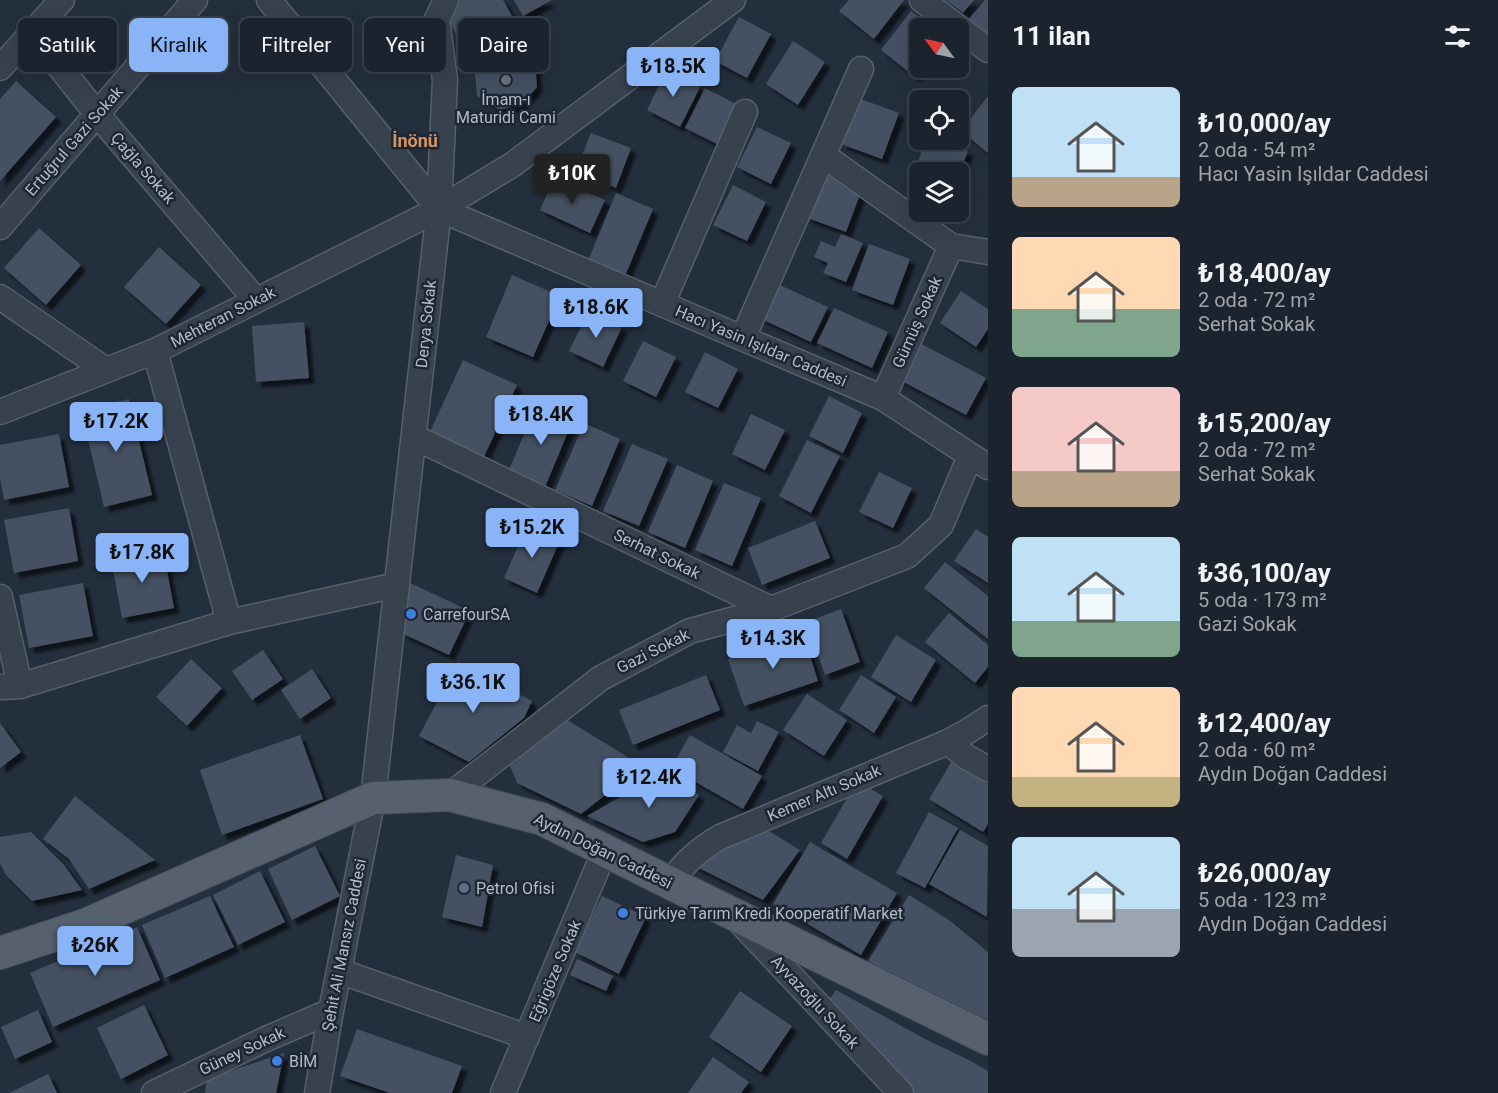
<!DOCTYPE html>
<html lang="tr">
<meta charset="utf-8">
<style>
:root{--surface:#1b232e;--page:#282f3a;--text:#f1f3f6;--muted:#a0a4aa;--line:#39404a;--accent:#8ab4f8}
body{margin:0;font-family:Roboto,sans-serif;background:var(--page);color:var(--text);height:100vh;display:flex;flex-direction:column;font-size:22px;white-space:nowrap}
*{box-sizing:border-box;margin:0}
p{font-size:20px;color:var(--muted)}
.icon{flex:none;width:33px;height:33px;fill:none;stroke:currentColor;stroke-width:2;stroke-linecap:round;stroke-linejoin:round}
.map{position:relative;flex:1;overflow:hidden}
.panel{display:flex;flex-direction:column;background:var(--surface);width:510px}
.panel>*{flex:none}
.guide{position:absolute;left:18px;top:18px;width:570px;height:54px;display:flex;gap:12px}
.needle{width:39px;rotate:303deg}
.buttons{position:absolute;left:909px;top:18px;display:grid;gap:12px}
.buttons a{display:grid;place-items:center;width:60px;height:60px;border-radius:9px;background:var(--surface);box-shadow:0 6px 24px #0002,0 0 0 2px var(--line);font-size:30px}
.price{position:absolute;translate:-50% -51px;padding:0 14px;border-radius:6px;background:var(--accent);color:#111;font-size:20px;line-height:39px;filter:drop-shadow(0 2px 3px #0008)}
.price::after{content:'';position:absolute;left:50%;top:36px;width:18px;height:14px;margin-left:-9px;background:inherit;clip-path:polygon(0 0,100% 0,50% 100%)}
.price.active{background:#222;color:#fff}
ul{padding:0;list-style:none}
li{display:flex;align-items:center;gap:18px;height:150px;padding:0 24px}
li span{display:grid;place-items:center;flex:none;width:168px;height:120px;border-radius:9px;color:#555}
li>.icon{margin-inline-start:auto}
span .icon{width:72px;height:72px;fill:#fffc;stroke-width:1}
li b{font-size:26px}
h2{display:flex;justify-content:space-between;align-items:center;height:72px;padding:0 24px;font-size:26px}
.pill{padding:0 21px;border-radius:9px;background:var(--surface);box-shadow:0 6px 24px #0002,0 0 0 2px var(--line);font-size:21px;line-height:54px}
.pill.active{background:var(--accent);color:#111}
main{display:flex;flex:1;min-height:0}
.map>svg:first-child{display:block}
</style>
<main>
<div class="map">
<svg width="988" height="1093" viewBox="0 0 988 1093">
<defs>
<filter id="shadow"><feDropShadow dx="5.5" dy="5.5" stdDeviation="1.5" flood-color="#0009"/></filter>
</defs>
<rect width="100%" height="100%" fill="#242f3e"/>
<path fill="#455162" filter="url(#shadow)" d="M460 0H503L517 25 467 53 442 10Z
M514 0H552L523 16Z
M849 0H904L874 39 839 11Z
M946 0H974L963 13Z
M985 0H988V34L969 19Z
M911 11 933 28H920V68H922L915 77 881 50Z
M739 17 771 34 747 78 715 61Z
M793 41 825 62 798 105 766 84Z
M516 49 535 62 537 87 521 105 499 110 477 96 475 73 491 50Z
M666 70 700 87 680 127 647 110Z
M16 81 56 117 0 181V99Z
M705 88 738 105 719 145 685 128Z
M988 96V153L961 131Z
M858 98 899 113 882 159 841 144Z
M757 127 791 143 771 184 737 167Z
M591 133 631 148 616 188 575 173Z
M926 140H938L968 151 960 172H920V185L910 182Z
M822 171 863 186 846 232 805 217Z
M554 178 605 200 590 233 540 210Z
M733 185 766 202 747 241 713 225Z
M616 193 653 209 625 276 588 261Z
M39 228 81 265 46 305 4 268Z
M841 234 863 243 846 282 823 273 828 263 814 257 821 241 835 247Z
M869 244 910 259 893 305 852 290Z
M159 247 201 285 166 324 124 287Z
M512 275 560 296 533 357 486 337Z
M773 282 828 307 811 342 757 317Z
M961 291 988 309V329L976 347 940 323Z
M834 308 888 332 872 368 817 343Z
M589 311 622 327 603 367 569 351Z
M304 322 309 378 256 382 252 326Z
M643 341 676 357 656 397 623 381Z
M916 341 986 378 966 415 896 378Z
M705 352 738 369 718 408 685 392Z
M463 360 517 385 483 459 429 434Z
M829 396 862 413 843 453 809 436Z
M129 399 152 495 104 507 81 410Z
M537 404 573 420 545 487 508 472Z
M751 414 785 430 765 470 732 454Z
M584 423 620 439 592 506 555 490Z
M59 434 69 487 4 500 0 478V445Z
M807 440 840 456 811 513 779 496Z
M632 444 668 459 639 526 603 511Z
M677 465 713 481 685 548 648 532Z
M879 472 912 488 893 528 859 512Z
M724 483 761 498 732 566 695 550Z
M69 508 78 561 14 573 4 520Z
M815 521 830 558 762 585 748 548Z
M527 526 560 540 537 593 504 578Z
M976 529 988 537V583L954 561Z
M163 549 174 608 122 618 111 559Z
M945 562 988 596V639L924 588Z
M408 582 470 611 449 655 401 633Z
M83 583 93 636 29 648 19 595Z
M841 609 860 662 825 675 807 622Z
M949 613 988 645V667L975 683 925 642Z
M803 634 818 681 744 706 728 659Z
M896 635 936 660 911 702 871 677Z
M263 650 283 679 252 700 232 671Z
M191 659 222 688 187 726 156 697Z
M458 662 532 701 524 718 469 762 419 736Z
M312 669 331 698 300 719 281 690Z
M706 675 720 710 633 745 619 710Z
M861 675 896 697 874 733 839 710Z
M807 694 847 720 824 756 783 730Z
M566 719 642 766 581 814 517 783 510 766Z
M757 721 779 732 758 771 723 752 737 725 751 733Z
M0 723 21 752 0 768Z
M300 735 323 799 222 835 200 770Z
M690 735 762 776 743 809 671 768Z
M952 761 988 783V824L983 832 929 799Z
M663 773 699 795 675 832 643 842 587 816Z
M857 781 883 796 847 859 821 843Z
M75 796 155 860 89 889 69 859 43 839Z
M929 812 958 828 925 888 896 873Z
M759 825 800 850 763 900 691 864Z
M960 830 988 846 987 917 929 884Z
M31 832 64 865 82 890 32 901 6 875 0 863V837Z
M810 842 897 893 861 955 773 904Z
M315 846 340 896 292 920 268 869Z
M456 855 493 865 482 927 442 917Z
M260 871 285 922 238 945 213 895Z
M909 895 949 920 988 952V1026L908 986 868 961Z
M210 896 234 947 165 978 142 925Z
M602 896 646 917 619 974 575 952Z
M137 927 160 980 53 1027 30 973Z
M577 959 613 976 606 991 570 975Z
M836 990 927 1040 969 1060 988 1071V1093H908L826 1004Z
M740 991 792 1026 761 1072 709 1037Z
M144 1005 168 1055 121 1079 97 1028Z
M38 1010 52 1042 15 1059 1 1027Z
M357 1029 462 1066 452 1093H390L340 1076Z
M284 1053 276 1093H205L207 1079Z
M713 1057 749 1082 741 1093H688Z
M48 1074 57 1093H9Z"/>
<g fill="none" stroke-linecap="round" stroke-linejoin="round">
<defs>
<path id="minor" d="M269 0 439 209 883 398 988 467
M922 0 988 50
M32 32 97 114 256 300
M0 68 62 0
M823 155 951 246 988 252
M439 209 445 80 437 19 446 0
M0 227 195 0
M0 297 106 370
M662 304 745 112
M743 338 861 69
M155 351 229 622
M883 398 951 246
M0 412 155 351 439 209
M414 437 771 609
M0 597 20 686
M0 687 20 686 229 622 397 585
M948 742 965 756 988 769
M450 795 601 678 690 631 771 609 907 556 941 525 970 456
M670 883C685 862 698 850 720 837L948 742 968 731 988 718
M740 922 901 1093
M339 971 527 1037
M154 1093 266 1039 331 1011
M317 1093 331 1011 373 798 439 209 512 165 733 0
M503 1093 605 850"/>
<path id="major" d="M0 953 85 925 373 798 450 795 542 819 670 883 988 1039"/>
</defs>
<use href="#minor" stroke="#565f6c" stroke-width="27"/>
<use href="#major" stroke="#414a57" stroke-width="34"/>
<use href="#minor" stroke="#38414e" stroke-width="24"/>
<use href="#major" stroke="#56606e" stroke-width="32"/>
</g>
<circle fill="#6b7280" stroke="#1d2633" stroke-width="2" cx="506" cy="80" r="6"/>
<g fill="#3f7fe0" stroke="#1d2633" stroke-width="2">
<circle cx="411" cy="614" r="6"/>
<circle cx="623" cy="913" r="6"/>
<circle cx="277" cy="1061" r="6"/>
</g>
<circle fill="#5c6f8a" stroke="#1d2633" stroke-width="2" cx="464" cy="888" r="6"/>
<g text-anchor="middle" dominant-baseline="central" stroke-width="5" stroke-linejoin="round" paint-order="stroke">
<g font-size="16" fill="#b4bcc9" stroke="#1d2633" text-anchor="start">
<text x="506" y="99" text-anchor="middle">İmam-ı<tspan x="506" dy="18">Maturidi Cami</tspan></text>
<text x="423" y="614">CarrefourSA</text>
<text x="476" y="888">Petrol Ofisi</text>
<text x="635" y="913">Türkiye Tarım Kredi Kooperatif Market</text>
<text x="289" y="1061">BİM</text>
</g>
<g font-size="16" fill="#b4bcc9" stroke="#1d2633">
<text transform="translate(74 141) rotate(-49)">Ertuğrul Gazi Sokak</text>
<text transform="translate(143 168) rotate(49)">Çağla Sokak</text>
<text transform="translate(223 317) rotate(-27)">Mehteran Sokak</text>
<text transform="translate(917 322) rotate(-66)">Gümüş Sokak</text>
<text transform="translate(426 324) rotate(-84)">Derya Sokak</text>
<text transform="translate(761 346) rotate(23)">Hacı Yasin Işıldar Caddesi</text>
<text transform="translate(657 554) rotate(26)">Serhat Sokak</text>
<text transform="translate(653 651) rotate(-27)">Gazi Sokak</text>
<text transform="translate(824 793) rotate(-23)">Kemer Altı Sokak</text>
<text transform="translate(603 851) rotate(26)">Aydın Doğan Caddesi</text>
<text transform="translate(344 945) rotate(-79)">Şehit Ali Mansız Caddesi</text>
<text transform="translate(555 971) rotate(-67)">Eğrigöze Sokak</text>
<text transform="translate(815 1002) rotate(47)">Ayvazoğlu Sokak</text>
<text transform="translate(242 1051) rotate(-25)">Güney Sokak</text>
</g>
<g font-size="18" font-weight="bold" fill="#d59563" stroke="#1d2633">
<text x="415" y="140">İnönü</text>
</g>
</g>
</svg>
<div class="buttons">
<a><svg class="needle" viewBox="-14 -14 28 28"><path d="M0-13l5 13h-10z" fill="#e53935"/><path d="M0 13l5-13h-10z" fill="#a0a4aa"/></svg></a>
<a><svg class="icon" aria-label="locate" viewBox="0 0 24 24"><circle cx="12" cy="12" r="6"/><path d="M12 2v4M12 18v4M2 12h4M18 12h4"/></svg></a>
<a><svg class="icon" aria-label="layers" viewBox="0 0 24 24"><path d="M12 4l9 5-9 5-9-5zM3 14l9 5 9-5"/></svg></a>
</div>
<b class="price" style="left:673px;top:98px">₺18.5K</b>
<b class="price active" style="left:572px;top:205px">₺10K</b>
<b class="price" style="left:596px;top:339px">₺18.6K</b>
<b class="price" style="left:541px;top:446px">₺18.4K</b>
<b class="price" style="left:116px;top:453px">₺17.2K</b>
<b class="price" style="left:532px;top:559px">₺15.2K</b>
<b class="price" style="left:142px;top:584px">₺17.8K</b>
<b class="price" style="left:773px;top:670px">₺14.3K</b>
<b class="price" style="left:473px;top:714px">₺36.1K</b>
<b class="price" style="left:649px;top:809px">₺12.4K</b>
<b class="price" style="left:95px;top:977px">₺26K</b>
<div class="guide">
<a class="pill">Satılık</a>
<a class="pill active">Kiralık</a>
<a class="pill">Filtreler</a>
<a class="pill">Yeni</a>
<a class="pill">Daire</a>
</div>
</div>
<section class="panel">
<h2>11 ilan<svg class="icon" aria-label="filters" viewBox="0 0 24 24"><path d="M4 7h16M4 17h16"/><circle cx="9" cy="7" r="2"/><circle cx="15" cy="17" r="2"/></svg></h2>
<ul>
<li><span style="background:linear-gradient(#bfe0f5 75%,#b9a48a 0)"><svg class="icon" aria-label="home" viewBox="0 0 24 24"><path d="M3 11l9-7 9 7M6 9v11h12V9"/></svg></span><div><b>₺10,000/ay</b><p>2 oda · 54 m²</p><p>Hacı Yasin Işıldar Caddesi</p></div></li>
<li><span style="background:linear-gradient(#ffd9b3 60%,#7fa58c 0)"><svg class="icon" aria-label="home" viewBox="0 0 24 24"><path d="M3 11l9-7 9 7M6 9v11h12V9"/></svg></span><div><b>₺18,400/ay</b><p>2 oda · 72 m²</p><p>Serhat Sokak</p></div></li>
<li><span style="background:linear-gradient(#f6c9c9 70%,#b9a48a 0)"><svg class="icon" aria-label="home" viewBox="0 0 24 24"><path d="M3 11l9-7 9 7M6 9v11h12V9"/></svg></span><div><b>₺15,200/ay</b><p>2 oda · 72 m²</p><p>Serhat Sokak</p></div></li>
<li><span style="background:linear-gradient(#bfe0f5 70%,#7fa58c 0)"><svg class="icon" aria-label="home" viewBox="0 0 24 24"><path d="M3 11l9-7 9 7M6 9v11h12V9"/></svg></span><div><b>₺36,100/ay</b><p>5 oda · 173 m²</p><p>Gazi Sokak</p></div></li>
<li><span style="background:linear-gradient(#ffd9b3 75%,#c2b280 0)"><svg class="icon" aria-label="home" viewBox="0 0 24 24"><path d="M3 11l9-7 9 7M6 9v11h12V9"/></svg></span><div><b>₺12,400/ay</b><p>2 oda · 60 m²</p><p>Aydın Doğan Caddesi</p></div></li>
<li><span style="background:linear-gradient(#bfe0f5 60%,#9aa5b1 0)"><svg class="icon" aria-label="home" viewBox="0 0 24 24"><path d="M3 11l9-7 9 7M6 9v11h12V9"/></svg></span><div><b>₺26,000/ay</b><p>5 oda · 123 m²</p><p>Aydın Doğan Caddesi</p></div></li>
</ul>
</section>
</main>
